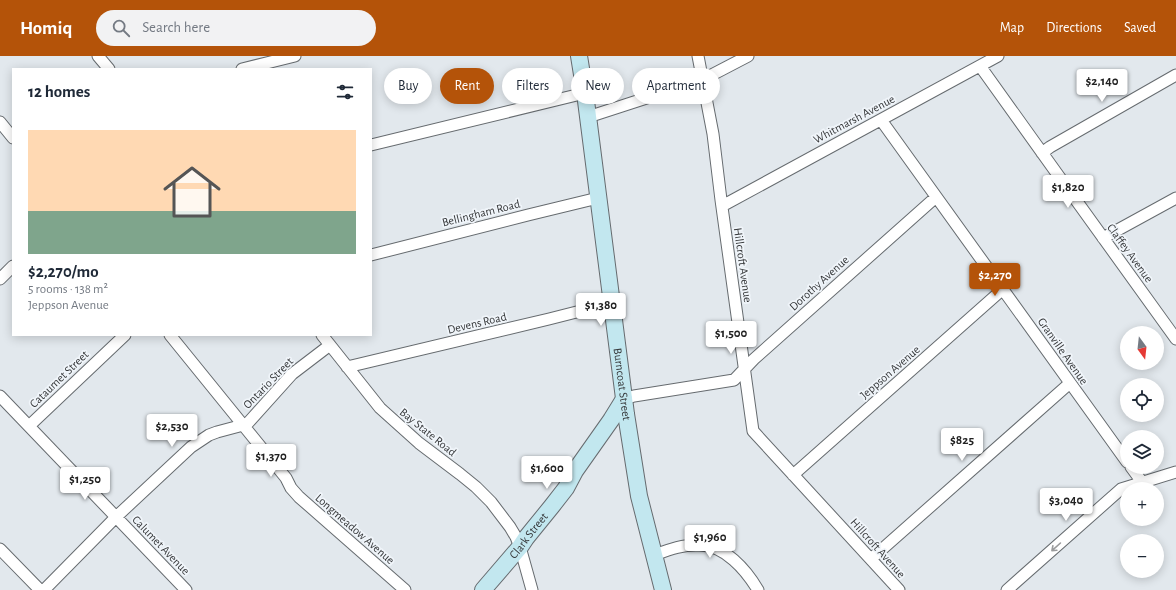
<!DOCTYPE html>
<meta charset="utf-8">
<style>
:root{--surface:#fff;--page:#f2f2f3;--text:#1f2937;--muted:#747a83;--line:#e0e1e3;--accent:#b45309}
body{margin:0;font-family:"Alegreya Sans",sans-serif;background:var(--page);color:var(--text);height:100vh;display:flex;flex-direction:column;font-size:15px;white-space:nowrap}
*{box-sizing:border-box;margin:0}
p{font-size:13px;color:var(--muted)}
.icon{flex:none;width:22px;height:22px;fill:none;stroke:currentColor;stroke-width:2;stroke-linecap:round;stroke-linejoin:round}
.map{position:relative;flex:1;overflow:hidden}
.panel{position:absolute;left:12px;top:12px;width:360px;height:268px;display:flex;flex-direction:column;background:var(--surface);border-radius:0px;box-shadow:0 2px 10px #0003}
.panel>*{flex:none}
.guide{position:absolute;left:384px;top:12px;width:380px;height:36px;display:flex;gap:8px}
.needle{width:26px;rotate:165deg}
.controls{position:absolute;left:1120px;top:270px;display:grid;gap:8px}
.controls a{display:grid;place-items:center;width:44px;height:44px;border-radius:50%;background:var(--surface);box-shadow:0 2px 10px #0003;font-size:20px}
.price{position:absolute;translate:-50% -34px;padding:0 9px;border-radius:4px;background:#fff;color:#222;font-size:13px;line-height:26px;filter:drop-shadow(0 1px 2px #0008)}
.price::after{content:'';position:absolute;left:50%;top:24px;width:12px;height:9px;margin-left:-6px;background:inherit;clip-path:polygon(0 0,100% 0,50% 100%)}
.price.selected{background:var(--accent);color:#fff}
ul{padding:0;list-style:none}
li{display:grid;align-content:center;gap:8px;height:212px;padding:0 16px}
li+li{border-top:1px solid var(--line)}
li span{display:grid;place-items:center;height:124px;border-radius:0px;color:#555}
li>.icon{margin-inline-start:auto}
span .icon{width:72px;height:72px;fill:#fffc;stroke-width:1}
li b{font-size:17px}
h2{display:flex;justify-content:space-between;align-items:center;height:48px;padding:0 16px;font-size:17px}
.tag{padding:0 14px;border-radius:18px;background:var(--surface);box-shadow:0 2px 10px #0003;font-size:14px;line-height:36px}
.tag.selected{background:var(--accent);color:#fff}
header{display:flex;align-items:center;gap:24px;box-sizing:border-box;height:56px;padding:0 20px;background:var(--accent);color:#fff}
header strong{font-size:19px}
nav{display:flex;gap:22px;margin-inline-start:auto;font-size:14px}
.search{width:280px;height:36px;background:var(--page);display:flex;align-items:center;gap:10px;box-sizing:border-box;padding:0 14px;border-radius:22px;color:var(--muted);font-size:15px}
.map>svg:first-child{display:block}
</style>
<header>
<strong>Homiq</strong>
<div class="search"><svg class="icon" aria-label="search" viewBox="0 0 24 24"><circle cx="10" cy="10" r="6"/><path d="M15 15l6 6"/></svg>Search here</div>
<nav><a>Map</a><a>Directions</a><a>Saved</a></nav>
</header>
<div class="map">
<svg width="1176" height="534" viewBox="0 0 1176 534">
<rect width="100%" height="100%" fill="#e2e8ed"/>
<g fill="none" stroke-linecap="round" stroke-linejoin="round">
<defs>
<path id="street" d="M98 0 109 13
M698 0 713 78 721 144 753 375 899 534
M980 10 1068 133 1176 283
M242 13 295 0
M588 61 702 24 748 0
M881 64 1127 406
M0 66 13 82
M371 89 585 37
M1042 97 1050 91 1176 19
M722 150 998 0
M1103 182 1176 142
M371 199 528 159 598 142
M0 223 13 210
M170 279 286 422 291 432 299 441 405 534
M322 279 380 352 419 387 460 418 476 431 491 446 510 471 516 481 520 491 532 534
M347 311 549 263 612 247
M0 340 186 534
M624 343 634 340 734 324 754 303 936 141
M29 370 125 279
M1131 411 1142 426
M793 419 1003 233
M0 493 40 534
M654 499C668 494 684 488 699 489 725 489 746 514 758 534
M871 503 1070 327
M44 534 116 461 191 391 209 379 217 376 247 368 292 318 330 289
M1007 534 1121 433 1176 416"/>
<g id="secondary">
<path id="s1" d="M579 0 585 37 626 358 639 440 663 534"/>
<path id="s2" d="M483 534 520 491 526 482 552 450 566 432 575 415 611 364 624 343"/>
</g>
</defs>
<use href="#street" stroke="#666b6f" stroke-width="13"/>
<use href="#secondary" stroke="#666b6f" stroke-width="18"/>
<use href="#street" stroke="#fff" stroke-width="11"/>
<use href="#secondary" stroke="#c2e7ef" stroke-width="16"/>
</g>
<defs><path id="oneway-shaft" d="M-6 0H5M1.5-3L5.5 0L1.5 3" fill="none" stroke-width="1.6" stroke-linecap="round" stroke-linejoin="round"/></defs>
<use stroke="#9a9b9c" href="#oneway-shaft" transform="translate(1056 491) rotate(138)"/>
<g text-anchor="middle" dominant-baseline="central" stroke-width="3.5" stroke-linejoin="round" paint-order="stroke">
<g font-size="12" fill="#353739" stroke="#f0f5fa">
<text transform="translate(854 63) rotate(-28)">Whitmarsh Avenue</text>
<text transform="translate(481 157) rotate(-14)">Bellingham Road</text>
<text transform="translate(1130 197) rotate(54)">Claffey Avenue</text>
<text transform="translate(743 209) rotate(82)">Hillcroft Avenue</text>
<text transform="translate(819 227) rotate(-42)">Dorothy Avenue</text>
<text transform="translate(477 267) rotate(-13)">Devens Road</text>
<text transform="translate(1063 295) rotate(55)">Granville Avenue</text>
<text transform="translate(890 316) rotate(-41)">Jeppson Avenue</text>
<text transform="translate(59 323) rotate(-44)">Cataumet Street</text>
<text transform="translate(268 327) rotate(-46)">Ontario Street</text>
<text stroke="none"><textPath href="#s1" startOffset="331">Burncoat Street</textPath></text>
<text transform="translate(428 376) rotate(39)">Bay State Road</text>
<text transform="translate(355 473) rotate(41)">Longmeadow Avenue</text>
<text stroke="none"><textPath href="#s2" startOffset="71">Clark Street</textPath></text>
<text transform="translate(161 489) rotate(46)">Calumet Avenue</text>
<text transform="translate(878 492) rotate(48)">Hillcroft Avenue</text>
</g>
</g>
</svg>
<div class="controls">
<a><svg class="needle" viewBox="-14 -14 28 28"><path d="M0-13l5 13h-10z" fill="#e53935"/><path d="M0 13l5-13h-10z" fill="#747a83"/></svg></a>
<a><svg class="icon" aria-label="locate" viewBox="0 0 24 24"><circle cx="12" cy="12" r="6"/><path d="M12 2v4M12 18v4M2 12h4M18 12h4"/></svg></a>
<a><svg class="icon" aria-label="layers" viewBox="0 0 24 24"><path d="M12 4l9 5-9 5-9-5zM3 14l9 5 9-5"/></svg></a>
<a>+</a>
<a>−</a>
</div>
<b class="price" style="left:1102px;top:47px">$2,140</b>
<b class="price" style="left:1068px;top:153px">$1,820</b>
<b class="price selected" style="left:995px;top:241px">$2,270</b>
<b class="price" style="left:601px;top:271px">$1,380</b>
<b class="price" style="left:731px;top:299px">$1,500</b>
<b class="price" style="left:172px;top:392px">$2,530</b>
<b class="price" style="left:962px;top:406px">$825</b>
<b class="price" style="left:271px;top:422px">$1,370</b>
<b class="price" style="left:547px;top:434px">$1,600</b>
<b class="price" style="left:85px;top:445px">$1,250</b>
<b class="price" style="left:1066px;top:466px">$3,040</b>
<b class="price" style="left:710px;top:503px">$1,960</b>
<div class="guide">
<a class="tag">Buy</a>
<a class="tag selected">Rent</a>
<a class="tag">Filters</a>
<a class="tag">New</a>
<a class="tag">Apartment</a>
</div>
<section class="panel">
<h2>12 homes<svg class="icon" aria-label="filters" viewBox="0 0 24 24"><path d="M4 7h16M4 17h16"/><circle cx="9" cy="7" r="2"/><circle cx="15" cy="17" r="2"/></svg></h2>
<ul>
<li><span style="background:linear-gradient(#ffd9b3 65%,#7fa58c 0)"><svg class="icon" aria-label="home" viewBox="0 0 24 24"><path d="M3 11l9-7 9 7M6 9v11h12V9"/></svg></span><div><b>$2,270/mo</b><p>5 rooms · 138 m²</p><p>Jeppson Avenue</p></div></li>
</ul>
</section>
</div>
